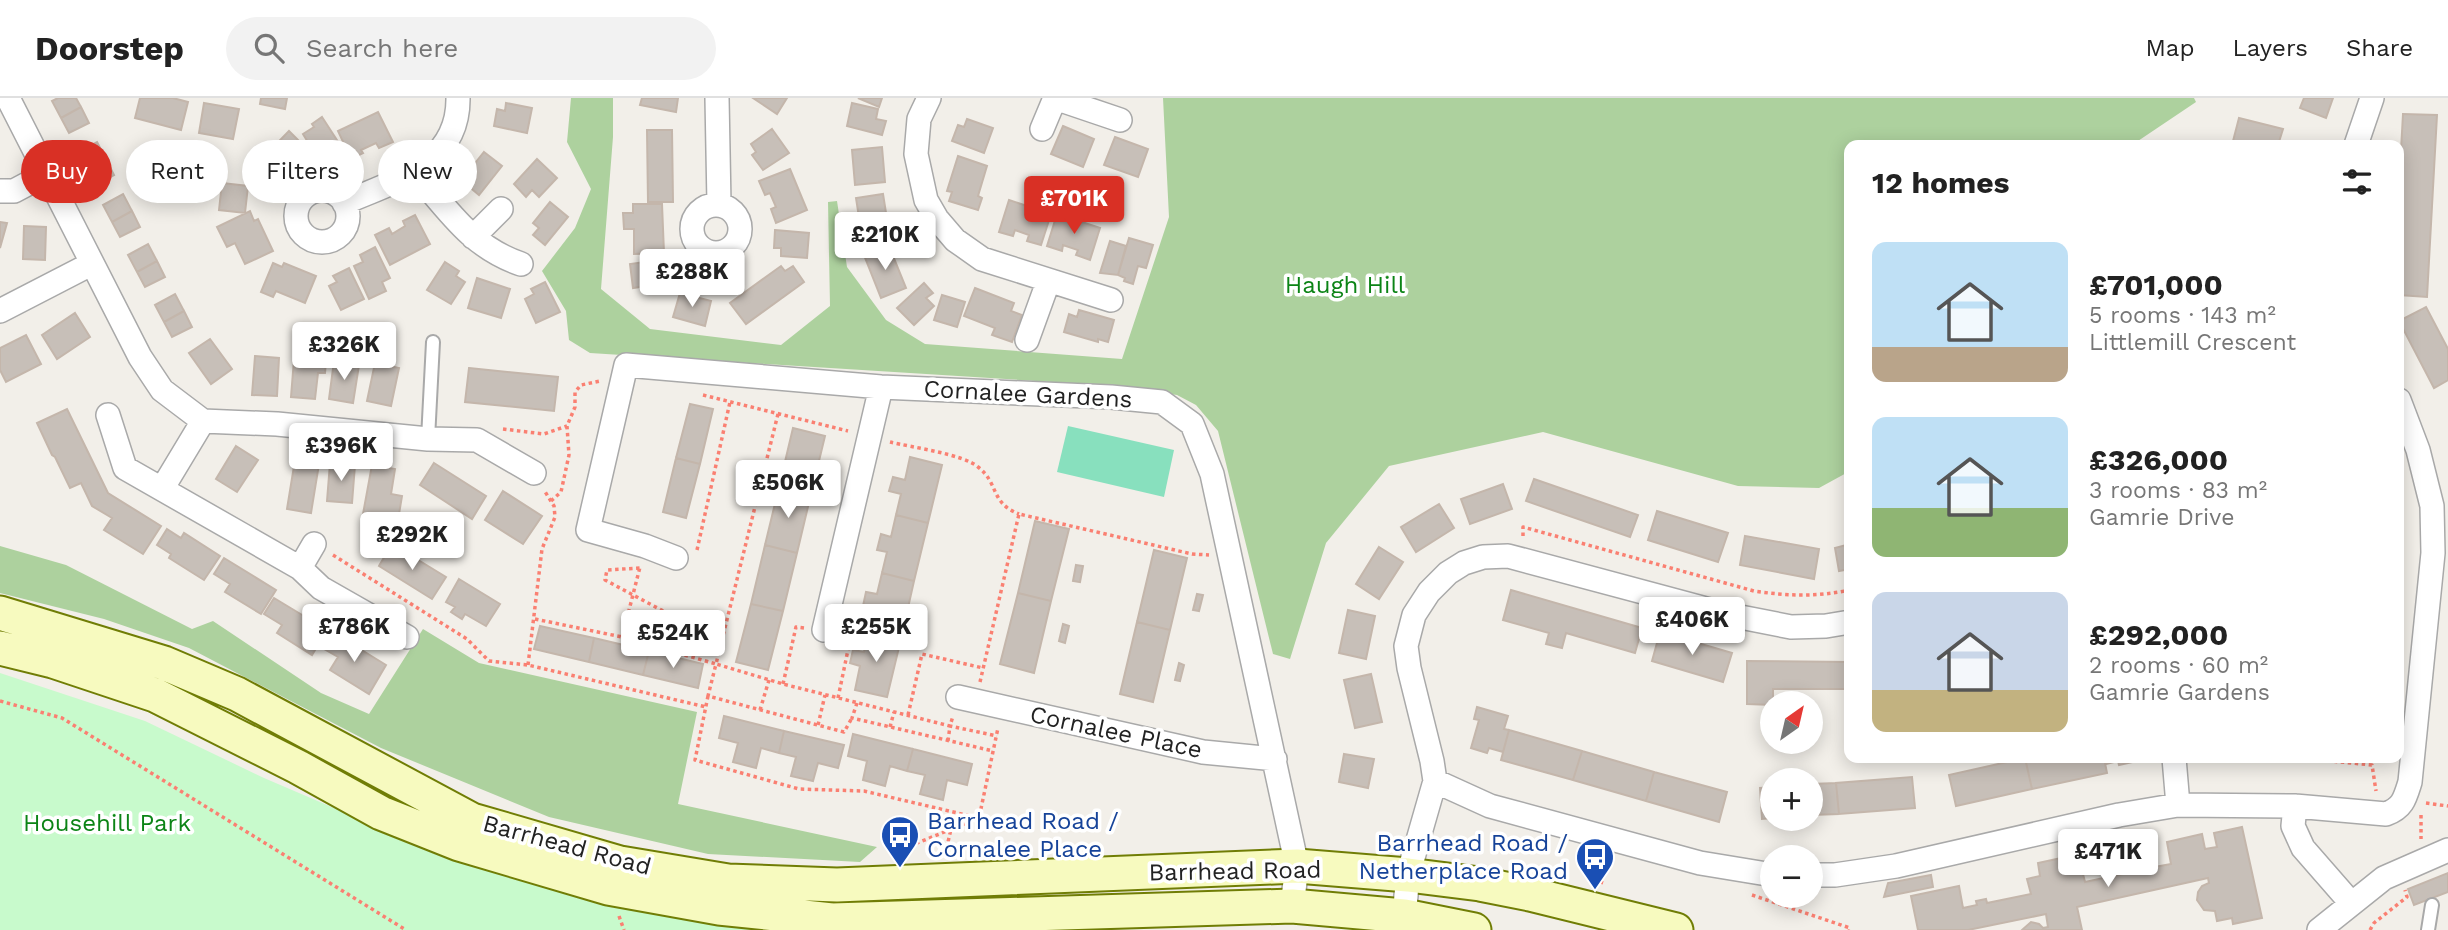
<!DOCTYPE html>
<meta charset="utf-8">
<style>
:root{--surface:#fff;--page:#f2f2f2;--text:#222;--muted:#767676;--line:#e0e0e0;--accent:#d93025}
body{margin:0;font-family:"Work Sans",sans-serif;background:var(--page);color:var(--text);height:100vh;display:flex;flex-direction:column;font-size:26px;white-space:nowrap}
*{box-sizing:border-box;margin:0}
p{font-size:23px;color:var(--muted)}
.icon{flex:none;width:38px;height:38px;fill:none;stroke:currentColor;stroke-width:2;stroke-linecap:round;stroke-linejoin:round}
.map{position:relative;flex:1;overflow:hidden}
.drawer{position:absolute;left:1844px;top:42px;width:560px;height:623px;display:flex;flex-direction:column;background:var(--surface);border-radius:14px;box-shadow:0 4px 18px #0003}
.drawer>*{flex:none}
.hud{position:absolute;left:21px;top:42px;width:665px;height:63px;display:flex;gap:14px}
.needle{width:46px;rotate:34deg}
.tools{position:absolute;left:1760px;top:593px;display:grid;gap:14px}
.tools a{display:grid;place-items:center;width:63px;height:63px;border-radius:50%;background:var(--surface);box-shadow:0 4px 18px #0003;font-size:35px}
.price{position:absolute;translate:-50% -60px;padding:0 16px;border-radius:7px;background:#fff;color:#222;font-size:23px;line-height:46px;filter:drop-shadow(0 2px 4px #0008)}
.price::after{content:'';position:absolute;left:50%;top:42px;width:21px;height:16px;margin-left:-10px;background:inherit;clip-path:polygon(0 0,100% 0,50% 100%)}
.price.current{background:var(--accent);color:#fff}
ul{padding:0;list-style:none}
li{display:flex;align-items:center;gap:21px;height:175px;padding:0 28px}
li span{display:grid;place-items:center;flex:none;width:196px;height:140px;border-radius:14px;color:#555}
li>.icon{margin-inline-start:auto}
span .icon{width:84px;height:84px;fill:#fffc;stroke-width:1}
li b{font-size:30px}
h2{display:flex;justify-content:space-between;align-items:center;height:84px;padding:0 28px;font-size:30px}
.tag{padding:0 24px;border-radius:32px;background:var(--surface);box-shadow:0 4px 18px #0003;font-size:24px;line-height:63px}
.tag.current{background:var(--accent);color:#fff}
header{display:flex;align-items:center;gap:42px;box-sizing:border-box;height:98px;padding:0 35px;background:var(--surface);border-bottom:2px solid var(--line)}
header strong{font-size:33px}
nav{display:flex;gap:38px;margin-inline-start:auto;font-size:24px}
.search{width:490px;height:63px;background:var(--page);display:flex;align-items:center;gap:18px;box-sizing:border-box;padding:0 24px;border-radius:38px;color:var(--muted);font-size:26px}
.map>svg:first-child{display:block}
</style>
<header>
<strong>Doorstep</strong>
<div class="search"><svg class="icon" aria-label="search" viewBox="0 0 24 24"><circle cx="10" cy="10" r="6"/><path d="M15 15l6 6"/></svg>Search here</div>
<nav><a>Map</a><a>Layers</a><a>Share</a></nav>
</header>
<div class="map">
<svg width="2448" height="832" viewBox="0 0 2448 832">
<rect width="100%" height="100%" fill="#f2efe9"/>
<path fill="#add19e" d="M571 0H613V39L601 191 650 231 781 247 830 208 828 104 837 103 847 169 886 222 925 246 1122 261 1169 119 1163 0H2194L2196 4 2132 47H1850V373L1819 390 1738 388 1543 334 1389 368 1326 445 1290 561 1273 556 1218 333 1196 307 1177 297 1116 288 590 255 569 242 566 213 542 173 575 130 591 91 567 44Z
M0 448 66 467 192 531 213 523 321 595 369 616 423 531 479 565 697 614 678 706 877 749 860 764 708 756 549 719 381 650 189 550 104 521 0 495Z"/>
<path fill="#c8facc" d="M0 575 145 623 264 680 439 755 608 803 759 832H0Z"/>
<path fill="#88e0be" d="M1068 328 1174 352 1164 399 1057 374Z"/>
<path fill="#c7bfb8" stroke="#c4b6ab" stroke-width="2" d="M58 0H76L81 9 61 20 52 3Z
M140 0H173L188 4 181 32 135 20Z
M261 0H287L285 11 260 6Z
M642 0H678L676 14 640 7Z
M753 0H787L777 16Z
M858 0H882L879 9Z
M2304 0H2333L2326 20 2300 10Z
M204 5 239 11 233 41 199 35Z
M506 5 532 10 527 35 494 28 497 11 505 13Z
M852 5 878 11 876 21 886 23 882 37 847 28Z
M81 9 89 25 69 35 61 20Z
M378 14 393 44 379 50 376 45 361 52 363 55 351 61 338 33Z
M2403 16 2437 17 2427 199 2399 197V89Z
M322 19 344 53 327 64 322 56 317 59 303 36 314 29 312 26Z
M2239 20 2283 31 2278 47H2232Z
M967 21 993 30 984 55 952 43 958 27 964 29Z
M1063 28 1094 41 1083 69 1051 56Z
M772 31 789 55 763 72 752 57 756 54 751 46Z
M647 32H672L673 104H648Z
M289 33 308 52 302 58 304 60 272 92 252 71Z
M1115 39 1148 51 1138 79 1104 67Z
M97 44 106 61 86 72 77 55Z
M882 49 885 84 855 87 852 52Z
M484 54 502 68 479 97 467 87 474 79 468 74Z
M958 58 987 68 978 98 982 100 978 112 949 103 952 94 947 93Z
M106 61 114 77 94 88 86 72Z
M537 61 557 80 539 99 532 92 526 99 514 86Z
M790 71 807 112 776 125 771 111 776 109 770 95 765 97 759 83Z
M222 85 248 88 245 115 219 112Z
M123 96 132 113 112 124 103 107Z
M883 96 890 140 863 145 856 100Z
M1009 102 1051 116 1041 147 1027 143 1029 137 1015 132 1013 138 999 134Z
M550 104 568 119 545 147 533 137 539 130 533 125Z
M633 106H662L664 155 634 156V131H624L623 115H633Z
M132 113 140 129 120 139 112 124Z
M250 113 254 123 258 121 273 153 245 166 235 145 227 149 217 129Z
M1057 116 1100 130 1090 162 1076 157 1078 152 1063 147 1062 153 1047 148Z
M415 117 430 146 390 167 375 137 389 130 392 136 405 128 403 123Z
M0 124 7 125 0 150Z
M24 128 46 129 45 162 23 161Z
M775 132 809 135 807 160 781 158V150H774Z
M1129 140 1153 147 1146 170 1138 168 1133 186 1124 183 1125 180 1118 177Z
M1110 143 1126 148 1118 177 1100 175Z
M148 146 157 163 137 174 128 157Z
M889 148 906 190 881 200 864 157Z
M375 149 390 180 382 184 386 193 369 201 354 168 363 164 360 157Z
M665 161 668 176 659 177 660 186 633 190 630 166Z
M157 163 165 179 145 189 137 174Z
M445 164 459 173 456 178 465 184 451 206 427 192Z
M273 165 282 169 284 165 316 178 305 205 276 193 273 199 261 194Z
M781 168 785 173 793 168 804 184 746 226 730 205Z
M349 170 364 201 341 212 329 188 337 184 333 178Z
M477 180 510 191 501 220 468 210Z
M545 184 560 214 536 225 525 201 534 196 531 191Z
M924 185 933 195 926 200 934 208 914 227 897 210Z
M975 190 1014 205 1011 213 1022 217 1012 244 992 237 995 230 964 218Z
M680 195 711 203 705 228 673 219Z
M175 196 184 213 164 224 155 207Z
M942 197 965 204 957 229 934 222Z
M2426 209 2448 251V282L2434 290 2399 223Z
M1079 212 1114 222 1108 244 1098 241V244L1064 234 1069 216 1077 219Z
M184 213 192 229 172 239 164 224Z
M75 215 90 239 57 261 42 237Z
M26 237 41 266 6 284 0 272V250Z
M210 241 232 271 211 286 189 255Z
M295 249 327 252 325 275H318L315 301 291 299Z
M255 258 279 260 277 298 252 297Z
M334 263 359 267 353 305 329 301Z
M375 265 399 270 391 308 367 303Z
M469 270 558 279 554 313 465 304Z
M690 306 713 311 700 366 676 360Z
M67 311 108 395 161 428 143 456 104 432 112 420 92 408 81 385 70 390 55 359 52 357 37 325Z
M793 330 825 338 811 396 779 389Z
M236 348 258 362 237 394 216 381Z
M910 359 942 367 928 425 896 417 901 396 889 393 893 379 905 382Z
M676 360 700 366 686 420 663 414Z
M295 362 319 366 311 415 287 411Z
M330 365 355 367 352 405 327 403Z
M434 365 486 398 472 421 420 387Z
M372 367 395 371 391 396 402 398 398 422 363 416Z
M1534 381 1638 417 1630 439 1526 403Z
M1503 386 1512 411 1470 426 1461 401Z
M779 389 811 396 797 455 765 447Z
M503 393 542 418 523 446 485 422Z
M1439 406 1454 430 1416 454 1401 429Z
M1657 413 1728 435 1718 464 1648 442Z
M896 417 928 425 914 483 882 475 887 454 877 452 881 436 891 439Z
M1035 423 1069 431 1051 503 1018 495Z
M167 431 181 440 184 435 220 458 204 482 169 460 171 456 157 447Z
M1745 438 1819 451 1814 481 1740 467Z
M392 446 446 479 432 501 379 468Z
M1850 446V471L1839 473 1835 450Z
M765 447 797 455 783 513 751 506Z
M1379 449 1403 464 1379 501 1356 486Z
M1154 452 1187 460 1170 532 1137 524Z
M224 460 276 492 261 516 225 494 230 486 214 476Z
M1076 467 1083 468 1080 484 1073 483Z
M882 475 914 483 901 541 869 533 874 511 863 508 866 494 877 496Z
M459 481 500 506 486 528 465 516 462 521 451 514 455 509 446 504Z
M1511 492 1642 530 1635 555 1566 535 1562 550 1546 546 1549 535 1503 522Z
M1018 495 1051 503 1034 575 1000 566Z
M1197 496 1203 497 1199 513 1193 512Z
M274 500 327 532 312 557 277 535 282 527 264 516Z
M751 506 783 513 768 572 736 564Z
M1348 512 1375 518 1366 561 1339 555Z
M1137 524 1170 532 1153 604 1120 596Z
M1063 526 1069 528 1065 545 1059 543Z
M540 528 594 540 589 564 534 551Z
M869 533 901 541 887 599 855 592 860 568 850 565 853 552 864 554Z
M1660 534 1732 555 1723 584 1652 563Z
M334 535 386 567 369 596 330 572 338 559 324 551Z
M594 540 649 553 643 577 589 564Z
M649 553 703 566 698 590 643 577Z
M1747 563 1850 564V591H1773V607L1747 606Z
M1179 565 1184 567 1180 583 1175 582Z
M1371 576 1382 624 1355 630 1344 582Z
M1477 609 1508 618 1504 631 1509 632 1503 654 1489 650 1487 655 1471 650 1479 622 1474 621Z
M724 618 784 633 779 655 761 650 756 670 733 664 738 645 719 640Z
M1509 632 1582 653 1573 682 1501 662Z
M784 633 844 647 838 670 818 665 813 683 791 678 796 659 779 655Z
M853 636 913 651 907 673 890 668 885 688 863 682 867 663 848 658Z
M913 651 972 666 967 687 947 682 943 702 920 696 925 677 907 673Z
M1582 653 1654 674 1646 703 1573 682Z
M1344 656 1374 661 1368 690 1339 684Z
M2025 660 2032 691 1956 708 1949 677Z
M2025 660H2104L2107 675 2032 691Z
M2104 660H2136L2137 663 2119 667 2118 663 2106 666Z
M1654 674 1727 694 1719 724 1646 703Z
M1912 679 1915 710 1839 716 1836 685Z
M1836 685 1839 716 1811 717V686Z
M1773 689V720L1762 721 1760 690Z
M2242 729 2262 820 2233 826 2232 820 2217 823 2215 813 2204 812 2197 802 2198 794 2202 788 2209 785 2208 780 2077 809 2082 832H2022L2031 824 2039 826 2043 830 2048 829 2046 816 1968 832H1918L1911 798 1959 788 1963 810 1977 807 1976 803 1986 801 1987 805 2031 796 2027 781 2040 778 2038 765 2066 759 2069 771 2081 768 2085 784 2127 775 2124 760 2135 758 2138 772 2171 766 2167 744 2202 736 2205 751 2217 749 2214 735Z
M2448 775V794L2414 807 2408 791Z
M1931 777 1933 789 1884 799 1888 785Z"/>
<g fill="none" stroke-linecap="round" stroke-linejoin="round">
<defs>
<path id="service" d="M428 341 433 244
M2428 832 2432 807"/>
<path id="minor" d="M8 0 140 259 162 292 203 323 277 326 428 341 477 342 534 375
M717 0 719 106
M929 0 919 21 916 56 926 102 937 121 955 142 982 161 1111 202
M1055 0 1120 22
M1042 31 1055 0
M2356 47 2372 0
M415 74C448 112 471 149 521 166
M296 118a26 26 0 1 1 52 0a26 26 0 1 1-52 0Z
M0 93H14L46 76
M344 105C394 83 459 67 458 0
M692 131a24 24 0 1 1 48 0a24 24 0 1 1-48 0Z
M473 139 501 111
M0 213 91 166
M1027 242 1048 184
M108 317 125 370 300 470 321 490 407 539
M162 391 203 323
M676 460 645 448 588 432 626 267 881 289 1111 299 1162 304 1192 326 1212 376 1297 768 1292 808
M300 470 314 446
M824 532 881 289
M958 599 1203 654 1275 661
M2174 660 2178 707
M1435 683 1490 708 1700 765 1773 777
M2295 708 2293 728 2303 750 2351 805
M1811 777H1835L1896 768 2119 717 2178 707 2295 708 2386 716C2403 710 2405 700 2410 684L2433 455 2432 408 2418 352 2399 302
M1404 818 1408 777 1435 683 1432 663 1409 570 1406 548 1414 517 1429 494 1448 475 1464 465 1483 459 1508 458 1725 516 1791 529 1826 528 1850 524
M2319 832 2384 780 2448 752"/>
<path id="secondary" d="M0 515 164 565 237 596 472 722 620 765 728 783 837 787 1297 768 1408 777 1480 786 1530 796 1676 832
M0 550 53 563 155 597 298 669 381 715 459 746 608 790 719 810 832 822 1292 808 1404 818 1474 832"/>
</defs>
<use href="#service" stroke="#a9a9a9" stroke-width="16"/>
<use href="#minor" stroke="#a9a9a9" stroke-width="26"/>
<use href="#secondary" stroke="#707d05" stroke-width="37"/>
<path stroke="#fa8072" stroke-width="3.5" stroke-dasharray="3.5 3.5" stroke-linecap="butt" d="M703 297 848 333
M778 316 716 566 783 586 950 628 953 618
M503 331 544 336 567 328
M890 344C910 349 963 356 978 369 999 385 990 405 1019 416
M551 403 561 394 569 357 567 328 575 309V294L581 287 600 283
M1523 438V429L1754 493C1787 498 1817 499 1850 492
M697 452 730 304
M333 457 467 541 489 563 528 567 706 609
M535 521 622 539 716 566 708 598 844 634 852 620
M625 528 640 469
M622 539 625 528 678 529 680 522 605 482 607 472 640 470
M528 567 542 451 555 419 554 408 544 392
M980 584 1019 416 1192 456 1209 457
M783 586 796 529 804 530
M708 598 695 662 799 691 864 693 979 720
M838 600 849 547 840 542
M0 603 62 620 406 832
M857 605 852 620 993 653
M760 612 769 582
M908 617 922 556 983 570
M818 627 825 597
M890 629 894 614
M948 643 950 628 997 638
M2299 660 2372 667 2376 693
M2426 705 2448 708
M2421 717V741
M890 756 979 720 998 630
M945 757 951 731
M1601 786 1607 763
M1752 797 1850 830 1849 832
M619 818 624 832
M2370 832 2374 825 2407 799 2405 792"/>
<use href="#service" stroke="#fff" stroke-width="12"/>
<use href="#minor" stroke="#fff" stroke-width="23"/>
<use href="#secondary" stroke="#f7fabf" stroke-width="33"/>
</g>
<defs>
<symbol id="bus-pin" viewBox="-11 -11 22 30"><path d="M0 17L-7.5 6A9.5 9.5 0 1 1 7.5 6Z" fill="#1a4fb4" stroke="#fff"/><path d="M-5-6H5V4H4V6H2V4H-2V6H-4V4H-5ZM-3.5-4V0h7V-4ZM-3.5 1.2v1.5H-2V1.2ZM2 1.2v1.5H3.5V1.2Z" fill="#fff"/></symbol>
</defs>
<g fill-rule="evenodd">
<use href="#bus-pin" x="878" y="715" width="44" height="60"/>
<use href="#bus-pin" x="1573" y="737" width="44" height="60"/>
</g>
<g text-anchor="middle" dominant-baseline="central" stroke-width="7" stroke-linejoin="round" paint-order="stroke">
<g font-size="24" fill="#0c8416" stroke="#fff">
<text x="1345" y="187">Haugh Hill</text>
<text x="107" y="725">Househill Park</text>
</g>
<g font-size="24" fill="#222" stroke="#fff">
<text transform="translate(1028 296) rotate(3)">Cornalee Gardens</text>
<text transform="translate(1116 634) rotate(12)">Cornalee Place</text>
<text transform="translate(567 747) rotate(15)">Barrhead Road</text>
<text transform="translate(1235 773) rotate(-1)">Barrhead Road</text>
</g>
<g font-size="24" fill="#164399" stroke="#fff" text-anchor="start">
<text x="927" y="723">Barrhead Road /<tspan x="927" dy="28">Cornalee Place</tspan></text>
<text x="1568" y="745" text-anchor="end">Barrhead Road /<tspan x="1568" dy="28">Netherplace Road</tspan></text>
</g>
</g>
</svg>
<div class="tools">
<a><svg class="needle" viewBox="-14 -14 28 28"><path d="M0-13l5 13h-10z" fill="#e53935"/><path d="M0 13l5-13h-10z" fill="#767676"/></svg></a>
<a>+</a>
<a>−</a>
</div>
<b class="price current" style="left:1074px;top:138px">£701K</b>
<b class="price" style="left:885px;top:174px">£210K</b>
<b class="price" style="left:692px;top:211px">£288K</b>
<b class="price" style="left:344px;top:284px">£326K</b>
<b class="price" style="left:341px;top:385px">£396K</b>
<b class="price" style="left:788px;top:422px">£506K</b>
<b class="price" style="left:412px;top:474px">£292K</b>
<b class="price" style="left:1692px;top:559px">£406K</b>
<b class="price" style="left:354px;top:566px">£786K</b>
<b class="price" style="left:876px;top:566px">£255K</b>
<b class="price" style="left:673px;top:572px">£524K</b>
<b class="price" style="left:2108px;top:791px">£471K</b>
<div class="hud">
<a class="tag current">Buy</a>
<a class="tag">Rent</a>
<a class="tag">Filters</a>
<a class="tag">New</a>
</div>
<section class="drawer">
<h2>12 homes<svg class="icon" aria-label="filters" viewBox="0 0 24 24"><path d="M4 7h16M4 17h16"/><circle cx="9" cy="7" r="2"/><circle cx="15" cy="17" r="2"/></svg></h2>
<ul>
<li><span style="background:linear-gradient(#bfe0f5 75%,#b9a48a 0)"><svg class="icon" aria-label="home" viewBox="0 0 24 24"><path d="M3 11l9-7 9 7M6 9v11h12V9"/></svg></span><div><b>£701,000</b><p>5 rooms · 143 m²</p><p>Littlemill Crescent</p></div></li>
<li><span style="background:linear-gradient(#bfe0f5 65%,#8fb573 0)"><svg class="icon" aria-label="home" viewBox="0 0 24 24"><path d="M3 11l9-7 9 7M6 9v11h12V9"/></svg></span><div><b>£326,000</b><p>3 rooms · 83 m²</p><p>Gamrie Drive</p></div></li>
<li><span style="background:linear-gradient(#c9d6e8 70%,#c2b280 0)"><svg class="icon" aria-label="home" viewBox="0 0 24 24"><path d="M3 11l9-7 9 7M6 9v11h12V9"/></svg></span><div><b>£292,000</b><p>2 rooms · 60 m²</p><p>Gamrie Gardens</p></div></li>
</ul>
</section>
</div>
